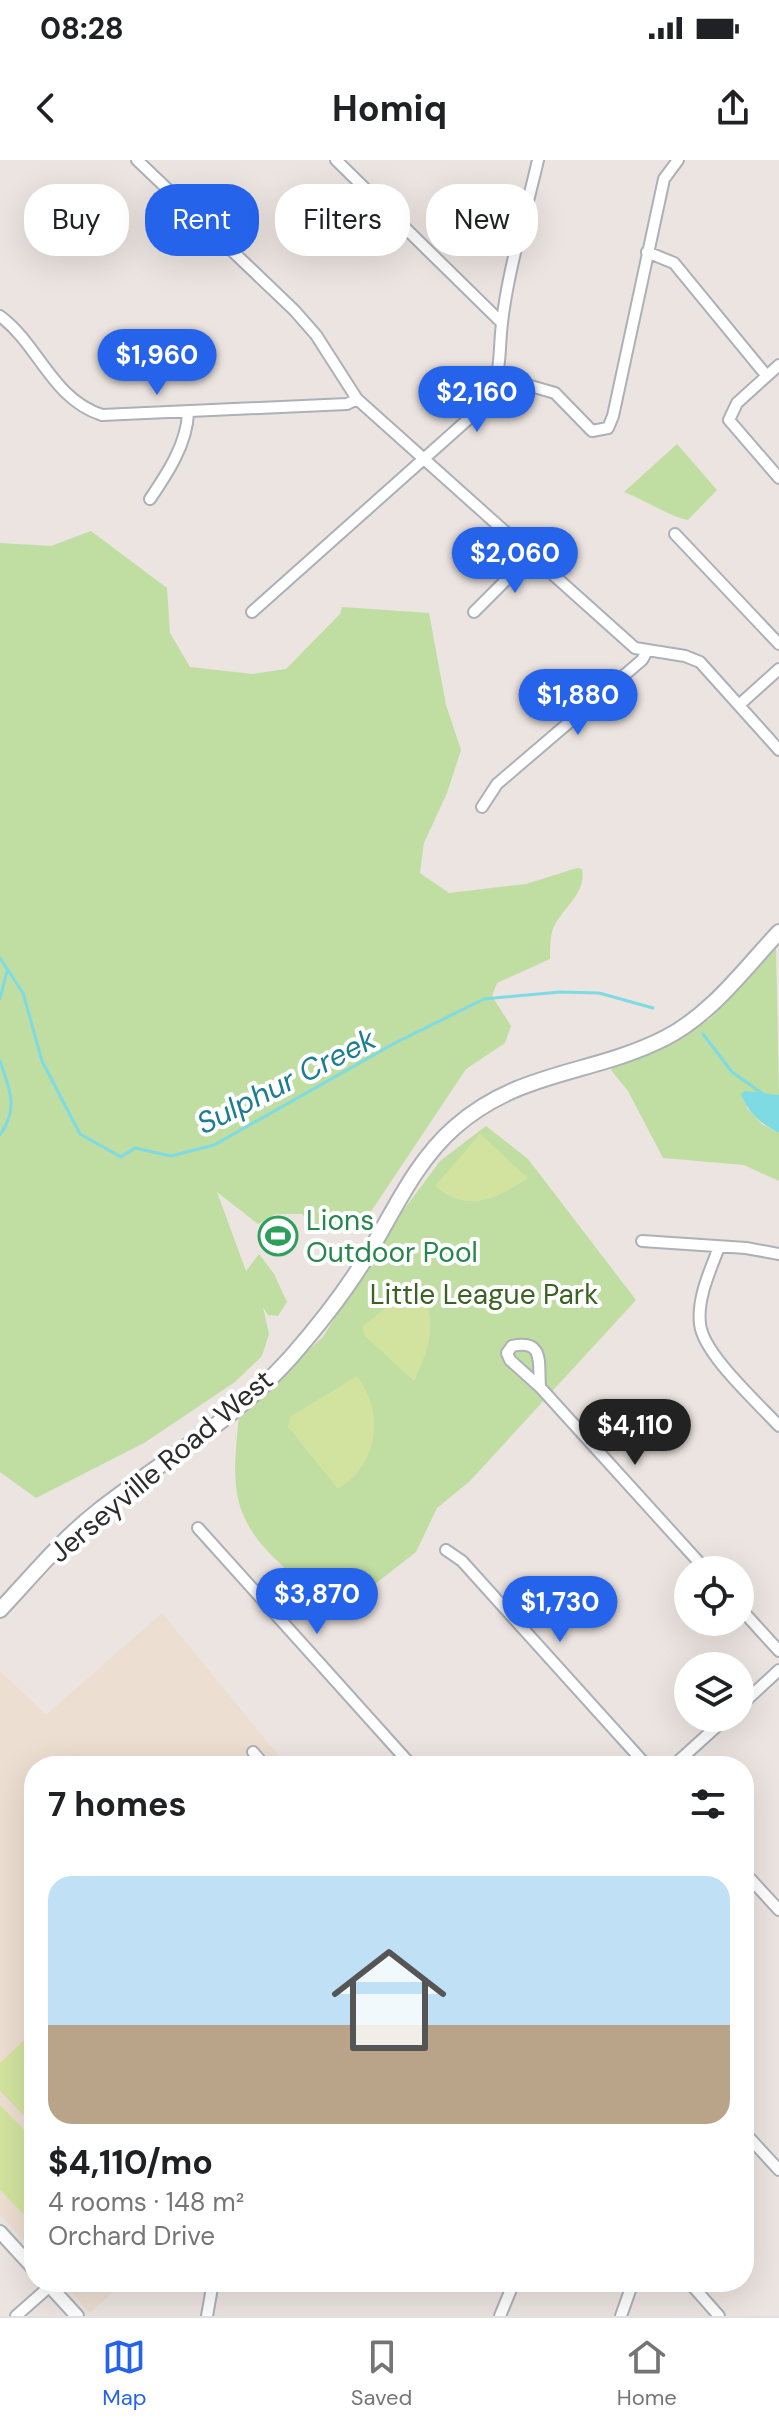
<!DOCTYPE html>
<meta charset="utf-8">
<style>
:root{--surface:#fff;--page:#f2f2f2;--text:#202124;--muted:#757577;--line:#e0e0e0;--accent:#2563eb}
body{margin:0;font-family:"DM Sans",sans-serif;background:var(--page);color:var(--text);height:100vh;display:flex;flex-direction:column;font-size:30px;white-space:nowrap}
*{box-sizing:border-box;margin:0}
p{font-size:26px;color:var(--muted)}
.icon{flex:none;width:44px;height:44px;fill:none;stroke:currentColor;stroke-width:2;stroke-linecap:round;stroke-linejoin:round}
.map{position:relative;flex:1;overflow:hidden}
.details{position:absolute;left:24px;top:1596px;width:730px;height:536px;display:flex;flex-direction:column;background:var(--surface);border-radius:32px;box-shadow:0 8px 32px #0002}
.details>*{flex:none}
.hud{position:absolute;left:24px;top:24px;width:732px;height:72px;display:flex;gap:16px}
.tools{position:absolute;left:674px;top:1396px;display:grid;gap:16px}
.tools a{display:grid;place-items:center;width:80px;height:80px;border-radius:50%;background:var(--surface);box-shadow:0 8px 32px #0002;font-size:40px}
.price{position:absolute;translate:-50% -68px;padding:0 18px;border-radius:28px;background:var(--accent);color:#fff;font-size:26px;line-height:52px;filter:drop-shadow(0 2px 4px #0008)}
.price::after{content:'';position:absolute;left:50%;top:48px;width:24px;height:18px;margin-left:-12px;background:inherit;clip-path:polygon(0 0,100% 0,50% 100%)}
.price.current{background:#222;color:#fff}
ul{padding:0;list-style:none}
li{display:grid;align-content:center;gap:16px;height:424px;padding:0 24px}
li span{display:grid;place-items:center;height:248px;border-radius:24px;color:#555}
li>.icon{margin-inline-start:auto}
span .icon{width:144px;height:144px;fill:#fffc;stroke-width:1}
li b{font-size:34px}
h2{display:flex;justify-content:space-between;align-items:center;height:96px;padding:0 24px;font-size:34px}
.pill{padding:0 28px;border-radius:32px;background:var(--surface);box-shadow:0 8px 32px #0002;font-size:28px;line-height:72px}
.pill.current{background:var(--accent);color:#fff}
.status{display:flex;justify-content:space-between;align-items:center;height:56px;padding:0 40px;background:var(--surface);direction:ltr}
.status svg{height:22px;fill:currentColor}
header{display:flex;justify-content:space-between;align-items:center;height:104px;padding:0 24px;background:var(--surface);font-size:36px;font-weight:700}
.dock{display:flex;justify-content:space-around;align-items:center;height:112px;border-top:2px solid var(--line);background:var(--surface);font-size:22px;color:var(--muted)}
.dock a{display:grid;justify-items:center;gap:4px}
.dock .current{color:var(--accent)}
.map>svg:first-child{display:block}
</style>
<div class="status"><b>08:28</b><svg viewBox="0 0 49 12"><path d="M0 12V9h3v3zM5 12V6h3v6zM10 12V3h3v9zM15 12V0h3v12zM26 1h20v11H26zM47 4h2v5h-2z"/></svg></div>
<header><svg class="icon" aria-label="back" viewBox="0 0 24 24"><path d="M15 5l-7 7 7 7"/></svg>Homiq<svg class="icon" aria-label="share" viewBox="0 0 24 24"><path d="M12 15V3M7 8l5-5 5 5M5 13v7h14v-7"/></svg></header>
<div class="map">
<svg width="779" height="2156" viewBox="0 0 779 2156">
<rect width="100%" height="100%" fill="#ece4e0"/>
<path fill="#ecded1" d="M162 1453 287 1606H34V2092L0 2055V1511L46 1555Z
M62 2122H124L90 2153Z"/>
<path fill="#c0dda2" d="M677 284 717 330 688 360C670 357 643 339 624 332Z
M91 371 167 428 170 473 190 507 253 514 286 509 340 454 342 447 429 453 446 545 461 590 447 633 424 683 420 713 449 733 526 724 577 708 582 709C587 736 559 749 552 772 550 780 550 790 550 799L497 823 492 836 511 866 505 883 466 909 362 1065C344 1076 330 1063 310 1064L302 1054H276L258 1064 217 1032 246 1111 259 1094 274 1114 287 1142 278 1156 268 1155 263 1147 269 1174 262 1196 235 1222 144 1283 36 1338 0 1312V383L51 386Z
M776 788 779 935 763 934 746 947 762 964 779 973V1021L744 1005 663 998 628 931 611 910 615 904 664 886 710 859Z
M486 966 528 999 636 1140 470 1321 437 1348 416 1392 339 1452C304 1422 254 1392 240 1346 231 1317 237 1283 239 1254L323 1177 390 1068 440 1001Z"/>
<path fill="#d2e39f" d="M480 974 528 1018C496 1039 468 1054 435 1026Z
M419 1121C437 1161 432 1183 414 1221L364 1175 363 1166Z
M357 1216C385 1253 379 1304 338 1329L288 1267 290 1257Z
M34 1871V1966L0 1931V1903Z
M0 1945 34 1980V2057L30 2061 0 2030Z"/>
<path fill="#7edae3" d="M745 931 779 935V973C761 964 748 953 741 934Z"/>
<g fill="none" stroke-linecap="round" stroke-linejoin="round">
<path stroke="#7edae3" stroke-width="3" d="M0 798 23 833 42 901 80 974 121 997 135 988 171 996 214 985 395 883 484 839 560 832 599 833 653 848
M0 839 7 811
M703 874 732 912 763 934
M0 901C10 930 19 948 0 975"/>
<defs>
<path id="minor" d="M137 0 294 150 316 175 357 239 635 488 685 496 700 502 779 590
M336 0 502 163
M647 92 674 103 766 215
M0 156C39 185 52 239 102 255L347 244 357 239
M779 205 737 243 729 260 779 318
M499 217 555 233 592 271 608 268 613 256 664 19 678 0
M150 339C167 314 187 284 188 253
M675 374 779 484
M252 452 483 246C503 219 498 195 502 163 508 109 526 53 538 0
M474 452 532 394
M739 545 779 509
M482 647 497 624 642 500 647 491
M642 1081 746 1088 779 1094
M719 1087C710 1111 697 1138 700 1164 703 1194 759 1244 779 1266
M540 1227C538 1203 545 1179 512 1186L507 1193 510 1200 540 1227 706 1410
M198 1368 412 1606
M446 1390 462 1401 647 1606
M740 1448 779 1491
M740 1546 779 1510
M253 1592 265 1606
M673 1606 726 1558
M744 1712 779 1750
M744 1972 779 2010
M391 2122 394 2125
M689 2122 719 2156
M16 2156 50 2126
M207 2156 213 2122
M500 2156 514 2122
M621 2156 633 2122"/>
<path id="tertiary" d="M0 2072 34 2109
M46 2122 77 2156"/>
<path id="secondary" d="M0 1450C32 1416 61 1380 98 1351 163 1300 235 1260 291 1197 319 1165 345 1132 367 1096 394 1051 415 1002 455 967 520 910 592 915 665 878 712 854 744 809 779 772"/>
</defs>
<use href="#minor" stroke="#acb0b7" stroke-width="14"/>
<use href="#tertiary" stroke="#acb0b7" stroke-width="16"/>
<use href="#secondary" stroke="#acb0b7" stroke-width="18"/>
<use href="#minor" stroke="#fff" stroke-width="10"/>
<use href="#tertiary" stroke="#fff" stroke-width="12"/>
<use href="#secondary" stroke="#fff" stroke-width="14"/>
</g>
<defs>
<symbol id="stadium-ring" viewBox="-11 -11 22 22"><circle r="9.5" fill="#fff" stroke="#2e9e5b" stroke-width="1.5"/><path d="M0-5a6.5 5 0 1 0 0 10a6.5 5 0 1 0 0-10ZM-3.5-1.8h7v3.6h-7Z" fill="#2e9e5b"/></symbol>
</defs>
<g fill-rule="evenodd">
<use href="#stadium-ring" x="256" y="1054" width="44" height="44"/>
</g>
<g text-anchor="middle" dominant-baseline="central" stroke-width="8" stroke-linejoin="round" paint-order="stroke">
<g font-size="28" fill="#27864d" stroke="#fff" text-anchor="start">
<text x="306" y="1060">Lions<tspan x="306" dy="32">Outdoor Pool</tspan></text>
</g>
<g font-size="28" fill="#3b6222" stroke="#fff">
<text x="484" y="1134">Little League Park</text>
</g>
<g font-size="28" fill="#2c2c2c" stroke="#fff">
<text transform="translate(161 1306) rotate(-40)">Jerseyville Road West</text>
</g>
<g font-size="30" font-style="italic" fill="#1c7d90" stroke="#fff">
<text transform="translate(286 921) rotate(-27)">Sulphur Creek</text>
</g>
</g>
</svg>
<div class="tools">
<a><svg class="icon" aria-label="locate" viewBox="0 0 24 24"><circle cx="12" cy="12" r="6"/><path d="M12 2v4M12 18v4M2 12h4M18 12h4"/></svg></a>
<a><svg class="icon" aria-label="layers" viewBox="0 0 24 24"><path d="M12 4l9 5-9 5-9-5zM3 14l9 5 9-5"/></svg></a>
</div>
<b class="price" style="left:157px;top:237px">$1,960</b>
<b class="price" style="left:477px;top:274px">$2,160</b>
<b class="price" style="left:515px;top:435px">$2,060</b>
<b class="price" style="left:578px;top:577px">$1,880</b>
<b class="price current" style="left:635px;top:1307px">$4,110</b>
<b class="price" style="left:317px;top:1476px">$3,870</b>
<b class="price" style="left:560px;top:1484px">$1,730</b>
<div class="hud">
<a class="pill">Buy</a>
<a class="pill current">Rent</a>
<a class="pill">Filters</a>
<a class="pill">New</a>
</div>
<section class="details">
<h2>7 homes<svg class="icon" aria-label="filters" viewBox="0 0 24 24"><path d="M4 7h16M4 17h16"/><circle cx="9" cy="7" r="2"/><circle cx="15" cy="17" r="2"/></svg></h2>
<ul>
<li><span style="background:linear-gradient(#bfe0f5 60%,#b9a48a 0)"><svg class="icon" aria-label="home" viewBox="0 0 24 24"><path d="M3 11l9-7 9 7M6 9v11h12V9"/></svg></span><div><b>$4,110/mo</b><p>4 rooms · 148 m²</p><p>Orchard Drive</p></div></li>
</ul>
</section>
</div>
<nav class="dock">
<a class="current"><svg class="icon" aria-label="map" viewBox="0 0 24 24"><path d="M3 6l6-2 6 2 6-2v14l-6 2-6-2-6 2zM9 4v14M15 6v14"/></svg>Map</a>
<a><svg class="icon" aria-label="saved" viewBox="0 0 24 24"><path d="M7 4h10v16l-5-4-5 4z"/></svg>Saved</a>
<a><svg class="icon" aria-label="home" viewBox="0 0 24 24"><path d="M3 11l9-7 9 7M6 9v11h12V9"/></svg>Home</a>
</nav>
